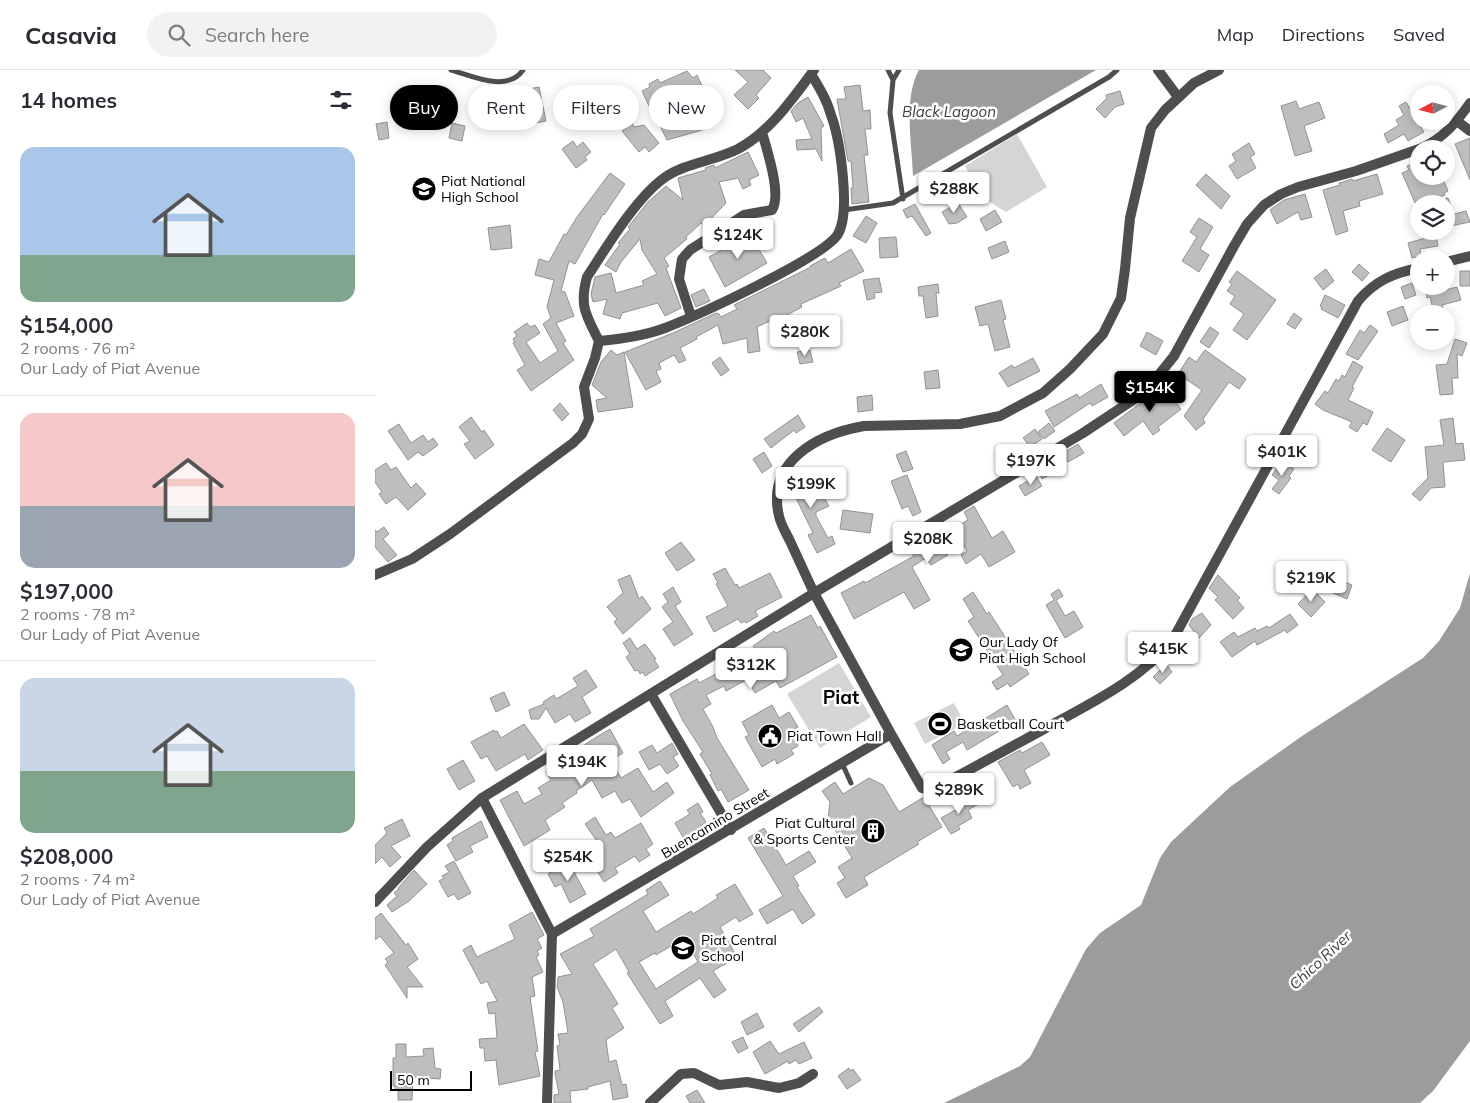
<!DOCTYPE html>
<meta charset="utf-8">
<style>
:root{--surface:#fff;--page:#f2f2f3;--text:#2b2b33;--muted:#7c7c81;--line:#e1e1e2;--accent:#000}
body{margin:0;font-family:Mulish,sans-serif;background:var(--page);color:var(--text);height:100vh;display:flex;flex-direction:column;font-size:19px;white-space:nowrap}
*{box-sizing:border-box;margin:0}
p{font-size:16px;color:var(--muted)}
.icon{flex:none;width:28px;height:28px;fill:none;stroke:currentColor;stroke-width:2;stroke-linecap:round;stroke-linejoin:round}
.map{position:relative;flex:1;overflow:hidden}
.side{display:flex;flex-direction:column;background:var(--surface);width:375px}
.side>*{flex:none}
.banner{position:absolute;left:15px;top:15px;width:475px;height:45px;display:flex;gap:10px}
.needle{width:32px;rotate:263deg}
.fabs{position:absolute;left:1035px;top:15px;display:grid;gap:10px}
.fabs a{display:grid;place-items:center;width:45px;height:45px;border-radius:50%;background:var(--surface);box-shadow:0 2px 12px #0003;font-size:25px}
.scale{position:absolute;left:15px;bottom:12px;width:82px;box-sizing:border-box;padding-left:5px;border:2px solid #000;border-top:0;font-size:14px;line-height:18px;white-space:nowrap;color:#000;-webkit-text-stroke:4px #fff;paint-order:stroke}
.price{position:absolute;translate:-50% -42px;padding:0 11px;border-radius:5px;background:#fff;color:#222;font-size:16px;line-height:32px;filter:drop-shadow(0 1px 2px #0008)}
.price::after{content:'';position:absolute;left:50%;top:30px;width:15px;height:11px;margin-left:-8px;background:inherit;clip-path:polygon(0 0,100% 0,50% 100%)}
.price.selected{background:var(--accent);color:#fff}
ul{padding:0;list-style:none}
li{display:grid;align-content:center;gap:10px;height:265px;padding:0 20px}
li+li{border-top:1px solid var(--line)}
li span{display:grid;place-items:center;height:155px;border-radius:15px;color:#555}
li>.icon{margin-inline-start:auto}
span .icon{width:90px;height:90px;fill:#fffc;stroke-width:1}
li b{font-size:21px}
h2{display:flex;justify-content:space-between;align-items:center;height:60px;padding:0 20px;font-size:21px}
.tag{padding:0 18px;border-radius:22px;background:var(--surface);box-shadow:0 2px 12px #0003;font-size:18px;line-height:45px}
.tag.selected{background:var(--accent);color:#fff}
header{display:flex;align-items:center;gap:30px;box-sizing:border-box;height:70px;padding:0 25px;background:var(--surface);border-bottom:1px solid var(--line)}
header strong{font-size:24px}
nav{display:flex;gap:28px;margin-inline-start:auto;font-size:18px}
.search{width:350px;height:45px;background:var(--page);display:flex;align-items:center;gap:12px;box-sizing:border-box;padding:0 18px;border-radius:28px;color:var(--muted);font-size:19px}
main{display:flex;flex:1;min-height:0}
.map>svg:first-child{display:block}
</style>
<header>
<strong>Casavia</strong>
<div class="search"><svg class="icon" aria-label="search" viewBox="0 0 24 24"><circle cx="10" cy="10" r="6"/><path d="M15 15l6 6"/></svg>Search here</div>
<nav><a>Map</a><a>Directions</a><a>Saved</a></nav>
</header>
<main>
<section class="side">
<h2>14 homes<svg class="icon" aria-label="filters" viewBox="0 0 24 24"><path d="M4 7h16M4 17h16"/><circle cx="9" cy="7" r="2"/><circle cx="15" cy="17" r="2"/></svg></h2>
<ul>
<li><span style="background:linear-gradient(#a9c7e8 70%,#7fa58c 0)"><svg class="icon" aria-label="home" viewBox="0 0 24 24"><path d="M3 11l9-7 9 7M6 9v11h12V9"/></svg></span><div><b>$154,000</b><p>2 rooms · 76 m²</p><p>Our Lady of Piat Avenue</p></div></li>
<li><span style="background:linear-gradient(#f6c9c9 60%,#9aa5b1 0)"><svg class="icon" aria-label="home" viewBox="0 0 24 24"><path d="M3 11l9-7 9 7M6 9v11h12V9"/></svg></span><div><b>$197,000</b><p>2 rooms · 78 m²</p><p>Our Lady of Piat Avenue</p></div></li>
<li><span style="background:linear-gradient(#c9d6e8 60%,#7fa58c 0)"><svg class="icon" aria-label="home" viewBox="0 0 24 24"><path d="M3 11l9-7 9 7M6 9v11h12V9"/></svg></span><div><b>$208,000</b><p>2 rooms · 74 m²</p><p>Our Lady of Piat Avenue</p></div></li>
</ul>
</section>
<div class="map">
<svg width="1095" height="1033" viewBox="0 0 1095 1033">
<rect width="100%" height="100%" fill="#fff"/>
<path fill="#d5d5d5" d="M642 64 672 117 631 142 607 127 590 96Z
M464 593 496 647 445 678 412 624Z
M579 633 590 654 550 674 539 653Z"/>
<path fill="#9c9c9c" d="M544 0H721L538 106C537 74 528 28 544 0Z
M1095 503V971L1058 1021 1045 1033H569L645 996 655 987 711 879 725 863 766 835 785 788 796 772 855 717 927 666 1048 588 1064 571 1085 538Z"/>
<path fill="#bebebe" stroke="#929292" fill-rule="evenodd" d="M360 0H388L396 8 381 25 384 28 373 39 359 25 373 12Z
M312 1 318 8 322 5 329 20 315 27 312 21 275 38 267 21 275 17 274 14 283 9 285 13Z
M485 15 488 41 495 40 496 59H490L493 85H489L494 132 477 134 476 118H478L476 91H473L462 29H471L469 17Z
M164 17 171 51 155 54 149 25H151L150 20Z
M745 21 749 34 740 37 730 48 721 39 732 28 731 25Z
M433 27 449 56 446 58 447 91 441 79 422 80 421 70 437 69 428 48 421 52 416 41 423 33Z
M921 31 924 39 944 32 950 48 929 56 937 81 920 86 906 36Z
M1031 32 1049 62 1033 71 1029 64 1013 73 1009 64 1024 55 1021 50 1029 45 1024 36Z
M328 42 331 59 292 70 284 54Z
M12 52 14 68 4 70 1 54Z
M77 53 90 56 87 71 74 68Z
M257 53 259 57 269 55 284 73 274 82 270 77 264 82 247 61Z
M1095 68V110L1080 74Z
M198 71 202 77 208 72 216 82 210 87 212 90 201 98 187 79Z
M874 73 880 84 875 87 881 98 862 109 854 96 861 91 857 84Z
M373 82 384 105 374 110 376 115 368 119 363 108 344 112 351 133 329 156 326 153 311 167 312 169 289 188 294 196 291 198 306 238 290 246 283 233 247 243 245 249 228 244 232 229 218 232 216 224 220 207 236 203 241 223 269 215 267 211 282 204 267 180 265 169 246 192 241 202 230 195 245 174 243 173 255 159 253 157 273 132 291 116 308 130 303 108 331 100 330 98 339 95 340 98Z
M1044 91V106H1067L1073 121 1069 123 1070 125 1048 134H1044L1042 137 1027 103 1034 100 1032 96Z
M235 103 250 114 229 145 228 144 200 194 194 191 186 221 190 222 199 246 181 253 191 271 188 273 199 290 156 321 142 300 150 295 138 273 140 272 138 269 142 266 139 262 152 253 155 257 160 255 165 263 151 272 165 293 183 281 168 254 176 248 172 237 179 210 160 205 164 189 174 192 189 164 191 165 202 147Z
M831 104 855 126 846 139 821 115Z
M1002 104 1008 124 984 131 985 136 968 141 973 161 961 165 948 120 965 115 964 113 968 112 977 109 978 111Z
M930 124 937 147 926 150 923 142 902 154 895 140 909 130Z
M1071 128H1073L1079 144 1091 141 1095 152 1071 157Z
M583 133 592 147 582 153 574 154 567 142Z
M540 134 556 163 551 166 537 146 532 148 528 140Z
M620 140 627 152 611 161 605 149Z
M491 146 502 153 491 173 478 166Z
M824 148 838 157 825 179 834 185 824 202 807 191 822 167 815 162Z
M135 155 137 178 116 180 113 158Z
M375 164 392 193 350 217 334 187Z
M1061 165 1063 176 1045 179 1046 186 1037 188 1033 173Z
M521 167 523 187 505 188 504 168Z
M630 171 634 182 617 189 613 178Z
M476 179 489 201 464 213 466 216 426 234 427 237 412 245 414 254 405 257 403 247 382 257 385 281 373 283 372 268 348 274 343 255 321 267 322 269 305 278 311 290 304 293 299 285 284 293 286 299 281 301 286 312 271 320 250 282 298 263 341 243 344 244 346 247 362 239 359 235 436 197 435 196 450 188 453 193Z
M984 194 994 203 987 211 977 202Z
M951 199 959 211 948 220 939 208Z
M862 201 901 230 872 270 858 260 869 244 855 234 860 226 852 221 857 214 854 212Z
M1085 201H1095V216H1085Z
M504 208 507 222 499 223 500 228 492 230 488 210Z
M1037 213 1041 225 1030 229 1026 217Z
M563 214 564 223H561L563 246 551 248 548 226H544L543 217Z
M1050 216H1061L1062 222 1082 217 1086 230 1067 235 1069 241 1059 244 1055 227 1052 228Z
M329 219 335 231 321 237 316 225Z
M950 225 970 235 963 248 946 239 947 237 945 236Z
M626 230 631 249 628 250 635 277 620 281 613 254 605 256 600 237Z
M1028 236 1033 250 1017 256 1012 242Z
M919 243 927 249 920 259 912 254Z
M995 255 1003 261 983 290 971 284 985 260 989 263Z
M835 257 844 263 834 278 825 272Z
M772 262 788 271 781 285 765 276Z
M1080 269 1092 273 1087 286 1082 284 1083 308H1077L1078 324 1065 325 1061 295 1072 294Z
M236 280 242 285 249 282 258 337 223 342 221 330 232 328 217 315 226 292Z
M435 280 438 292 425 294 422 282Z
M830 280 871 309 864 319 854 312 828 349 830 353 821 360 809 346 827 320 803 304 814 287 821 292Z
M345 287 354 300 346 306 337 293Z
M658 288 665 301 633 317 624 303 637 295 639 298Z
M978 291 988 297 977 317 979 318 973 330 998 342 992 355 988 353 982 362 974 357 977 352 948 340 940 334 950 321 953 323 961 309 964 311 967 305 970 307Z
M563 300 565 318 551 319 549 302Z
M726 314 733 327 717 336 715 333 679 357 670 341 702 324 704 328Z
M788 316 806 339 783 357 785 360 778 365 768 351 749 366 739 353Z
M497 325 498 340 483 342 482 327Z
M185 333 194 344 187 351 178 340Z
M423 345 430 357 421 363 419 360 396 378 389 369Z
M96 347 107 362 109 360 119 375 100 389 89 374 95 371 84 357Z
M1078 348 1081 374 1088 373 1090 390 1068 392 1070 417 1056 418 1045 431 1037 424 1053 408 1050 377 1069 375 1065 350Z
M674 353 680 361 669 369 663 362Z
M24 354 36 373 48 365 53 372 58 368 63 375 48 386 43 382 33 390 13 361Z
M1012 358 1030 370 1016 392 997 380Z
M660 359 667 369 655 377 648 368Z
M703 374 709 383 693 392 688 383Z
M531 381 538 399 528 402 521 385Z
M389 382 397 396 387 403 378 389Z
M673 392 679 402 667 409 662 399Z
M11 393 16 400 21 397 36 418 41 413 51 424 33 440 21 427 11 434 4 424 7 422 0 412V400Z
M911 394 919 399 914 406 916 408 904 424 897 419 904 410 897 405 904 395 908 398Z
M421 404 423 410 439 405 446 427 448 426 454 436 441 442V446L453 468 457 466 460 474 442 483 433 465 438 463 421 428H419L413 410 415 406Z
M532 405 546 442 538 446 533 436 527 439 516 411Z
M661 406 667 416 650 426 644 416Z
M599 436 617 468 628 461 640 482 614 497 606 484 591 494 586 485 592 481 583 467 568 476 573 485 556 495 551 488 537 497 555 530 539 539 529 522 479 549 466 523 489 511 490 513 539 486 532 475 572 452 576 460 593 450 589 442Z
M468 440 498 444 495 463 465 459Z
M9 457 14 464 8 469 22 485 13 492 0 477V460L2 462Z
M306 472 320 490 302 501 290 483Z
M350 498 360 515 362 514 364 518 395 503 407 527 380 541 383 546 371 553 369 551 366 553 363 549 339 562 331 547 353 536 341 514 343 513 338 504Z
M255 505 264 529 267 526 276 539 248 564 239 552 242 549 232 537 248 523 243 510Z
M843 505 865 528 862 530 869 538 858 549 840 530 843 527 834 518Z
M963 509 977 515 972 529 958 523Z
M298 517 306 532 300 536 318 564 299 576 288 559 298 552 287 537 293 532 288 524Z
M684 519 688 526 681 530 690 546 699 541 708 557 690 568 671 535 679 530 676 524Z
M937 519 950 532 936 547 923 534Z
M598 522 612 544 614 542 654 604 635 617 633 613 622 620 617 612 628 605 593 551 599 547 588 529Z
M827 543 836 555 824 568 814 555 817 549Z
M915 544 923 555 912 563 910 560 882 575 880 571 857 587 845 572 859 562 863 567 880 558 882 561 892 556 894 558Z
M436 545 443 558 445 556 462 587 405 618 401 611 380 623 373 611 371 610 351 621 349 616 331 625 336 634 328 639 338 657 342 668 374 720 353 732 346 719 343 721 335 705 337 704 325 684 328 682 308 651 295 624 322 609 324 613 371 588 382 581 378 576 399 561 401 563Z
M255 568 262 579 270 574 281 589 279 590 284 597 270 606 268 602 265 604 263 600 260 601 251 587 255 584 248 573Z
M791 594 797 602 785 614 778 607Z
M211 600 222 617 207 627 216 643 200 652 195 644 180 653 171 638 164 649H156L154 640 169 634 168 632 179 625 181 629 203 616 198 608Z
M129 622 135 635 121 642 115 628Z
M397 635 404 648 414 642 423 657 415 662 423 676 416 680 419 684 402 694 400 689 387 697 370 667 374 665 367 652Z
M632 635 641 651 592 680 588 672 571 682 575 689 568 694 557 675 579 661 582 666Z
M149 654 168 680 153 690 150 684 121 701 112 686 106 689 96 672 119 660 120 662 122 661 126 668Z
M235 659 248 683 236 690 246 708 263 698 278 722 292 712 299 723 266 747 255 729 247 733 240 721 227 728 217 710 201 721 202 723 187 733 190 737 170 750 175 760 149 776 125 730 142 721 149 734 167 724 163 718 176 710 171 702 212 673Z
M667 672 675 685 649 700 656 713 645 719 643 714 638 717 623 692 645 680 647 683Z
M297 673 303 684 298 687 304 696 292 704 285 694 274 700 264 682 277 675 282 683Z
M88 690 100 711 84 720 72 699Z
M494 708 508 715 524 742 549 727 567 757 542 772 544 774 489 807 493 815 471 828 462 813 470 808 463 797 477 788 453 748 455 732 447 721 460 712 468 724Z
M597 725 602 735 593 740 597 748 583 756 585 759 576 764 566 748 582 739 579 735Z
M323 733 328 742 325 743 331 752 321 760 323 763 310 771 300 753 315 744 312 740Z
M220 747 231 765 236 762 240 768 266 753 278 774 271 779 275 785 264 792 260 786 240 798 243 803 229 812 213 786 217 783 215 780 224 774 210 754Z
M27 749 35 766 16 776 26 787 15 797 7 787 0 794V775L12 763 9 758Z
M106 751 113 767 95 776 98 782 81 791 72 775 78 771 77 768Z
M389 758 411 795 434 781 441 792 418 806 424 816 422 817 440 845 427 854 418 839 392 854 384 840 408 826 373 768Z
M79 791 96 823 83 830 79 824 73 827 64 811 69 808 67 806 74 802 70 796Z
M194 793 211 824 195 833 186 814 180 817 173 804Z
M39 800 52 814 34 831 17 842 12 835 22 826 19 823 24 819 23 818Z
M285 811 294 825 268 841 281 862 316 841 318 844 343 828 341 825 360 814 378 844 364 852 361 847 345 857 362 887 338 901 351 920 339 928 325 908 290 931 298 946 285 954 252 903 254 902 241 879 218 894 243 934 237 938 249 958 231 970 234 992 241 990 247 1015 251 1014 253 1027 238 1030 235 1011 213 1017V1019L195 1021 196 1033H179V1025L184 1024 180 1004V1001L185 1000 182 976 185 975 183 964 193 963 188 932 182 917 183 907 197 904 185 884 219 866 215 859 273 824 271 820ZM309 868 323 892 281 919 264 892 280 883 281 885Z
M157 842 169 865 162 869 167 878 162 881 164 885 161 887 168 902 157 907 160 926 155 927 163 981 160 982 165 1006 124 1015 121 990 110 991 109 978H105L104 969 122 968 120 943 114 944 112 933 122 931 112 911 106 914 88 880 96 875 102 887 140 869 134 855Z
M6 843 31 875 33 873 43 889 32 897 48 917H32V928L10 895 13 892 10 889 19 883 5 866 0 870V848Z
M444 937 448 942 424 962 418 954Z
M382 943 389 957 372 965 366 952Z
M368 967 373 978 363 983 357 972Z
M395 971 404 984 429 972 437 988 424 994 421 990 414 994 413 991 390 1004 378 982Z
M21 974H31V987L49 986 48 979 58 978 60 998 66 999 65 1009 38 1007 37 1030H23V1020H20V1016H18V988H21Z
M474 998 475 1001 478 999 486 1010 472 1019 463 1006Z
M322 1020 330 1033H315L311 1026Z"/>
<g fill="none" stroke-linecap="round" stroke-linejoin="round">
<path stroke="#4e4e4e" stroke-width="5" d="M76 0C97 6 132 23 148 0
M513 0 518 10
M524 0 518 10 515 43 528 129
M469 140 518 133 734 7 742 0
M467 693 476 713"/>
<path stroke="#4e4e4e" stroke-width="10" d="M783 0 803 27
M1082 51 1095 61
M1071 192 1095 186
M316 246 304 209 307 189 315 180 369 145 397 140C407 124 392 81 387 62
M224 271C211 245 204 236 212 207 231 178 261 128 289 108 310 93 339 91 363 79 395 62 418 28 439 0
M0 505 37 489 75 464 198 373 207 364 214 349 209 317 220 288 224 271C246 269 269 266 290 258 321 246 450 187 463 164 476 142 465 69 456 45 452 30 444 17 436 4
M439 523 516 664 547 718 554 720 560 718C600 697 640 675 680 653 722 630 766 608 797 571L983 231C1000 211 1018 203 1044 198
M276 624 356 760
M107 728 177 864 172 1033
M177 864 516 664
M275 1033 306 1004 319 1003 344 1015 372 1012 404 1018 424 1013 438 1004"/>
<path stroke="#4e4e4e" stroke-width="10" d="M1044 79C1068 69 1081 53 1095 33
M439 523C431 506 423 488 415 471 411 463 406 455 404 446 391 391 443 364 489 356L585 354 625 346 668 323 695 299 728 264 746 228 750 199 755 148 776 58 790 40 819 13 844 0
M0 832 52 777 107 728 439 523 708 363 770 322 799 286 859 176 872 154 889 135 906 124 923 117 981 101 1044 79"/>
</g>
<defs>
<symbol id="school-disc" viewBox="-11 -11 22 22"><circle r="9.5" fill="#000" stroke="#fff"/><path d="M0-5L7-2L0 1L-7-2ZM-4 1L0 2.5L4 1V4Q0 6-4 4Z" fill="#fff"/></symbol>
<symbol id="stadium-disc" viewBox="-11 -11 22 22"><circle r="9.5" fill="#000" stroke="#fff"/><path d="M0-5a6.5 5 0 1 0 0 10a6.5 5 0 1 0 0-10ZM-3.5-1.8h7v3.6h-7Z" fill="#fff"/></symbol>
<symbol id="civic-disc" viewBox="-11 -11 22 22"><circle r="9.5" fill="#000" stroke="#fff"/><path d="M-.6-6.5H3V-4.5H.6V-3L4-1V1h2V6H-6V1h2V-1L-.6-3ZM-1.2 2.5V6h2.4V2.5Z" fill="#fff"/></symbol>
<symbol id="building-disc" viewBox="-11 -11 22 22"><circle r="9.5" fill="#000" stroke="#fff"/><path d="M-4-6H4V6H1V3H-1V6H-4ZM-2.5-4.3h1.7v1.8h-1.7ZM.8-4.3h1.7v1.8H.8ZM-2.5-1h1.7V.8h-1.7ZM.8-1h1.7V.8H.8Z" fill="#fff"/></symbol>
</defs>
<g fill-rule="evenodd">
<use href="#school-disc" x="35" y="105" width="28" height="28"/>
<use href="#school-disc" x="572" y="566" width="28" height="28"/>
<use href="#stadium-disc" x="551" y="640" width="28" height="28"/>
<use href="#civic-disc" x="381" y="652" width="28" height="28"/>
<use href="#building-disc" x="484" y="747" width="28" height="28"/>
<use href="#school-disc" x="294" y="864" width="28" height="28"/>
</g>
<g text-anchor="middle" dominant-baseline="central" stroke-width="5" stroke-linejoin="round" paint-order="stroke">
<g font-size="14" fill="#000" stroke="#fff" text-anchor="start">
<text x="66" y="111">Piat National<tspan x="66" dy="16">High School</tspan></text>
<text x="604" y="572">Our Lady Of<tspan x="604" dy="16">Piat High School</tspan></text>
<text x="582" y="654">Basketball Court</text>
<text x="412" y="666">Piat Town Hall</text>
<text x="480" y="753" text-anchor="end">Piat Cultural<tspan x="480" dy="16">&amp; Sports Center</tspan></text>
<text x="326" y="870">Piat Central<tspan x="326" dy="16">School</tspan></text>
</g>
<g font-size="14" fill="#000" stroke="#fff">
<text transform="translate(340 753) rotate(-31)">Buencamino Street</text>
</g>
<g font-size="15" font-style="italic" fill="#3d3d3d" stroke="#fff">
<text x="574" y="41">Black Lagoon</text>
<text transform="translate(945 890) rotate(-43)">Chico River</text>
</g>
<g font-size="19" font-weight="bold" fill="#000" stroke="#fff">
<text x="466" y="627">Piat</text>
</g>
</g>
</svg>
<div class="fabs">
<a><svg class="needle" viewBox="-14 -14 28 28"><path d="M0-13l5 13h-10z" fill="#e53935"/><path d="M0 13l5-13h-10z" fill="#7c7c81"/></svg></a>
<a><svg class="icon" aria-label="locate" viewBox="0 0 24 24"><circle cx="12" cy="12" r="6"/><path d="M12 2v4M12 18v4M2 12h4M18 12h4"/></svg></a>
<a><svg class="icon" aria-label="layers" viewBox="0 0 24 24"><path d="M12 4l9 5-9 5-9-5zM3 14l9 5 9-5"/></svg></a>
<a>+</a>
<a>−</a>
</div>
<div class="scale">50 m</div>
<b class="price" style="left:579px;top:144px">$288K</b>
<b class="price" style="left:363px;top:190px">$124K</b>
<b class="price" style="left:430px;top:287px">$280K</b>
<b class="price selected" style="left:775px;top:343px">$154K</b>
<b class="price" style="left:907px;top:407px">$401K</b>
<b class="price" style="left:656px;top:416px">$197K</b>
<b class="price" style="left:436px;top:439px">$199K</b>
<b class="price" style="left:553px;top:494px">$208K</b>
<b class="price" style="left:936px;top:533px">$219K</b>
<b class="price" style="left:788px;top:604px">$415K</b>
<b class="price" style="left:376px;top:620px">$312K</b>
<b class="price" style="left:207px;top:717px">$194K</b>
<b class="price" style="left:584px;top:745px">$289K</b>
<b class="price" style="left:193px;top:812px">$254K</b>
<div class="banner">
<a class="tag selected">Buy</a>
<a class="tag">Rent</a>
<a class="tag">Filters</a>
<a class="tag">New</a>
</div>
</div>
</main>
